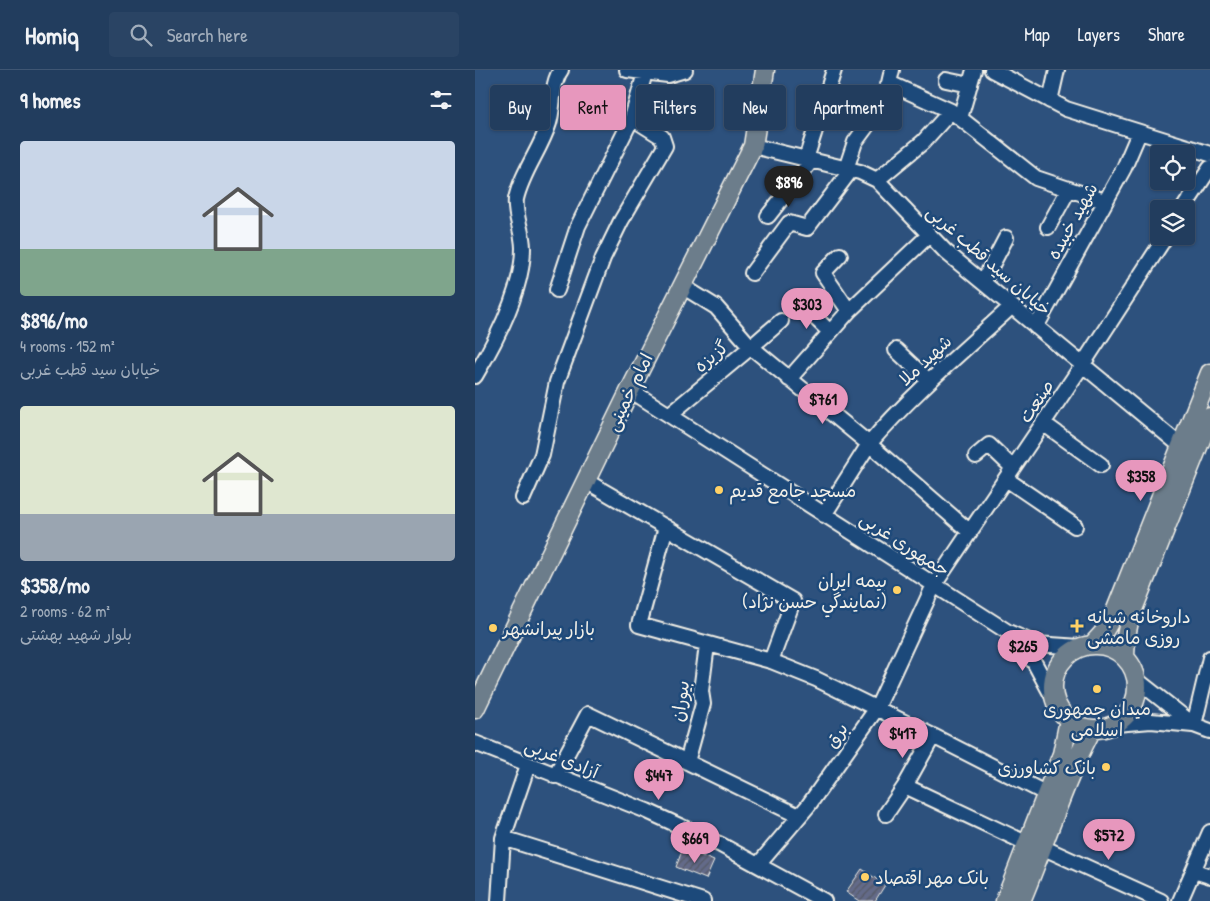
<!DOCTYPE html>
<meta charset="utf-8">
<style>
:root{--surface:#223d5e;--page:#2a4464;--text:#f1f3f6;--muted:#a2aebc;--line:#3f5673;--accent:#e797bd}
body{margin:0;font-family:"Patrick Hand","Playpen Sans Arabic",sans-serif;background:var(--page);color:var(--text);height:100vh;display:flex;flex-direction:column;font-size:19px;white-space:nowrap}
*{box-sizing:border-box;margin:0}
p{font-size:16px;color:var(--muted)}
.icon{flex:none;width:28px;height:28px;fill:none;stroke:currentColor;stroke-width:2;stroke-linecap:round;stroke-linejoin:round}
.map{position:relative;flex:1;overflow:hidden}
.side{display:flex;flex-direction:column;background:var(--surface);width:475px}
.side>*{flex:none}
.top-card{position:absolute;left:15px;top:15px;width:475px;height:45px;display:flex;gap:10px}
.tools{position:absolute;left:675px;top:75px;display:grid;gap:10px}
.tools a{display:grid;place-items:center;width:45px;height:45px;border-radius:5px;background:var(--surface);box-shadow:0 1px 4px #0004,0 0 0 1px var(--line);font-size:25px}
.price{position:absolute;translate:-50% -42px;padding:0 11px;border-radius:18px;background:var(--accent);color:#111;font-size:16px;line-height:32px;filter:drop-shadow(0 1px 2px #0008)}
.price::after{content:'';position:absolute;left:50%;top:30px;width:15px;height:11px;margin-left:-8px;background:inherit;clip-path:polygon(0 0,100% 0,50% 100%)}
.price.selected{background:#222;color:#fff}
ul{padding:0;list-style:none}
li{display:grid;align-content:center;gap:10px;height:265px;padding:0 20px}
li span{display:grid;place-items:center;height:155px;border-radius:5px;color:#555}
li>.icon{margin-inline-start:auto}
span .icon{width:90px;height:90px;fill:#fffc;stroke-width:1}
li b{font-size:21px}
h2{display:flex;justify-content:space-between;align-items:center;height:60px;padding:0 20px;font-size:21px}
.pill{padding:0 18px;border-radius:5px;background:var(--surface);box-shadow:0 1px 4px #0004,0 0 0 1px var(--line);font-size:18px;line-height:45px}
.pill.selected{background:var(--accent);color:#111}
header{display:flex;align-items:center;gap:30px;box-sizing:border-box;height:70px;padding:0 25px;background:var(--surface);border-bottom:1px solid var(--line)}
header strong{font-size:24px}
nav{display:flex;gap:28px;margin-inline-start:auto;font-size:18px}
.search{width:350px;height:45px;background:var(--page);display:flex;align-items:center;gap:12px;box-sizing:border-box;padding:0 18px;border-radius:5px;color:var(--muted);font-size:19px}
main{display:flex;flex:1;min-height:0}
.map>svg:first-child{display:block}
</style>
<header>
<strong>Homiq</strong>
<div class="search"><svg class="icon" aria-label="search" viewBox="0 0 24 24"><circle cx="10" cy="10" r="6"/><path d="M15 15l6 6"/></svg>Search here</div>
<nav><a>Map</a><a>Layers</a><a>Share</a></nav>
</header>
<main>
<section class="side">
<h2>9 homes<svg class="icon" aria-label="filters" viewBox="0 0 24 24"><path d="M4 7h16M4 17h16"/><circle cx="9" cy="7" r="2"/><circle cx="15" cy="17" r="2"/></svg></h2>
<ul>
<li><span style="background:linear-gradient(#c9d6e8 70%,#7fa58c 0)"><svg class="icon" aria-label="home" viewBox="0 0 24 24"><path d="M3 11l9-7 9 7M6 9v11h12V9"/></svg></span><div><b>$896/mo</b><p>4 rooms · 152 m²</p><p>خیابان سید قطب غربی</p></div></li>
<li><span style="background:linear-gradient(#dfe7d0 70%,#9aa5b1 0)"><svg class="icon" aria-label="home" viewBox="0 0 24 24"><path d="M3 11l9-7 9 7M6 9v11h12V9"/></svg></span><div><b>$358/mo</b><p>2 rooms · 62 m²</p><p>بلوار شهید بهشتی</p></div></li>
</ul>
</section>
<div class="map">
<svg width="735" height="831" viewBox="0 0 735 831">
<defs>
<pattern id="building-hatch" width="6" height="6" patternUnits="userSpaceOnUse" patternTransform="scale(1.25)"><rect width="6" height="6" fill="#646b89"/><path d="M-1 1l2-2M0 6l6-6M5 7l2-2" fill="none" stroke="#555864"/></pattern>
</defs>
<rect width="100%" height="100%" fill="#2d517d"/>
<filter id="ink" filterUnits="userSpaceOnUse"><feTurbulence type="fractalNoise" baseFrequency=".02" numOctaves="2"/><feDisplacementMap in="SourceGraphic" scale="10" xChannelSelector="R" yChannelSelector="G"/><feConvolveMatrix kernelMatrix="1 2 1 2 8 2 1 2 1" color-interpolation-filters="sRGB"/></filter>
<g filter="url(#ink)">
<path fill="url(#building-hatch)" stroke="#f4f1e8" d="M208 778 239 791 231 809 201 797Z
M387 799 410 815 400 831H384L371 822Z"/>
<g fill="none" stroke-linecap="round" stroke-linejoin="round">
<defs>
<path id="minor" d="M152 0 193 5 210 0
M517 0 591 39 735 84
M471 10 495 15
M414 13 476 41 561 108 629 131
M575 31 582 0
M485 48 499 0
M278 76 385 102 402 110 471 182 706 376
M331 89 359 0
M371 99 380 72 400 45 414 13 417 0
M402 110 448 72 476 41
M708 139 735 98
M293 146 337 90
M573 157 594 119
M365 185 348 203 374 241
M277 203 314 153 332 158 376 100
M508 212 531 168
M82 220 103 156 157 48 170 3
M330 238 355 262
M306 251 276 277 394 374 349 445
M561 257 649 98 664 63
M421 280 454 311
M0 306C21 271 48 219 48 178 48 161 39 146 41 129 47 102 66 79 74 53 79 37 76 13 86 0
M314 309 374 241 454 165
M155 320 533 562 561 574 605 577
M194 345 276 277 241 237 207 216
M568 353 626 395
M501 386 514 375 538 398
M531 409 600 456
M111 411 318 531 296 591 164 555 191 457
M48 428 67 385 82 312 128 188 146 151 190 76 187 67 157 48
M495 462 394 374C437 324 487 282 536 237
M535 565 559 592 580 631
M296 591 341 609 458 666
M662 610 719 655 735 661
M641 654 676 651 718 655
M719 655 735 588
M0 673 172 741 246 775 349 831
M212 692 228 634 226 621 232 575
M80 706 113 644 324 746
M411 744 430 716
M28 768 228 831
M553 774 430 716 458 666 570 723
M569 778 686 831
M283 795 333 736 402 638 459 515 608 294 691 166
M719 801 735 806
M24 831 28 768 53 695
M705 831 735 762"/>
<path id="major" d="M578 617a42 42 0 1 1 84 0a42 42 0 1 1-84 0Z
M617 575 628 563 640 542 735 303
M650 587 651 566 655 547 735 347
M0 639 155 320 278 76 290 0
M530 831 587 684 594 650
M546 831C570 774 588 714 617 659"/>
</defs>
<use href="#minor" stroke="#f4f1e8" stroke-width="18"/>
<use href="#major" stroke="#f4f1e8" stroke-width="21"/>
<use href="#minor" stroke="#1f4a7a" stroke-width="14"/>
<use href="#major" stroke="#6c7d8b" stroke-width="18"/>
</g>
</g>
<g fill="#ffd166" stroke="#1f4a7a" stroke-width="2">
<circle cx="244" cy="420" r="5"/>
<circle cx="422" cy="520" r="5"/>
<path d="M599.5 548.5h5v5h5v5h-5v5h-5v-5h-5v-5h5z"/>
<circle cx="18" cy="558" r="5"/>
<circle cx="622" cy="619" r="5"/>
<circle cx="631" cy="697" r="5"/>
<circle cx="390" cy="807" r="5"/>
</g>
<g text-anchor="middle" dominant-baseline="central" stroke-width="5" stroke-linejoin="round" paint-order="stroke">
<g font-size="18" fill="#f4f1e8" stroke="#1f4a7a">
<text transform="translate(597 151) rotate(-61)">شهید خبیده</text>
<text transform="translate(514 190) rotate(41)">خیابان سید قطب غربی</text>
<text transform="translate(236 286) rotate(-40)">گزیزه</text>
<text transform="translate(450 290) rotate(-43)">شهید ملا</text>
<text transform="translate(154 322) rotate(-64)">امام خمینی</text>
<text transform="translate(561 331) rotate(-56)">صنعت</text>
<text transform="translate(430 474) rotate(33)">جمهوری غربی</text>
<text transform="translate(205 631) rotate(-82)">بیوران</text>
<text transform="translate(361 665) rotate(-55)">برق</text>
<text transform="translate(87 688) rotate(22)">آزادی غربی</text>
</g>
<g font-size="18" fill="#f4f1e8" stroke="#1f4a7a" text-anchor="start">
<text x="254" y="420">مسجد جامع قدیم</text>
<text x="412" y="510" text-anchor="end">بيمه ايران<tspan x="412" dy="21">(نمايندگي حسن نژاد)</tspan></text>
<text x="612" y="546">داروخانه شبانه<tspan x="612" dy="21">روزی مامشی</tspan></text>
<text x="28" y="558">بازار پیرانشهر</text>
<text x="622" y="638" text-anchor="middle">میدان جمهوری<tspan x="622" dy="21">اسلامی</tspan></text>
<text x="621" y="697" text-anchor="end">بانک کشاورزی</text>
<text x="400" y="807">بانک مهر اقتصاد</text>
</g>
</g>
</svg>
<div class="tools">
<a><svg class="icon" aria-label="locate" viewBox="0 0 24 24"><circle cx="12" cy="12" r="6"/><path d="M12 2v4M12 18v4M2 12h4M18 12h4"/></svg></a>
<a><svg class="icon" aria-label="layers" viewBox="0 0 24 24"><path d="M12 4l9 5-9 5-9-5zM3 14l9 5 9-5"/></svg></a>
</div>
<b class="price selected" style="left:314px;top:138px">$896</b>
<b class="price" style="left:332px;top:260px">$303</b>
<b class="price" style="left:348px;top:355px">$761</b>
<b class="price" style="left:666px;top:432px">$358</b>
<b class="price" style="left:548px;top:602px">$265</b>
<b class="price" style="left:428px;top:689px">$417</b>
<b class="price" style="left:184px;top:731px">$447</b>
<b class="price" style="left:634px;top:791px">$572</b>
<b class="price" style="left:220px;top:794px">$669</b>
<div class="top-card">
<a class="pill">Buy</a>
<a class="pill selected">Rent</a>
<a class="pill">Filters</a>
<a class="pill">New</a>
<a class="pill">Apartment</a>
</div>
</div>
</main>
